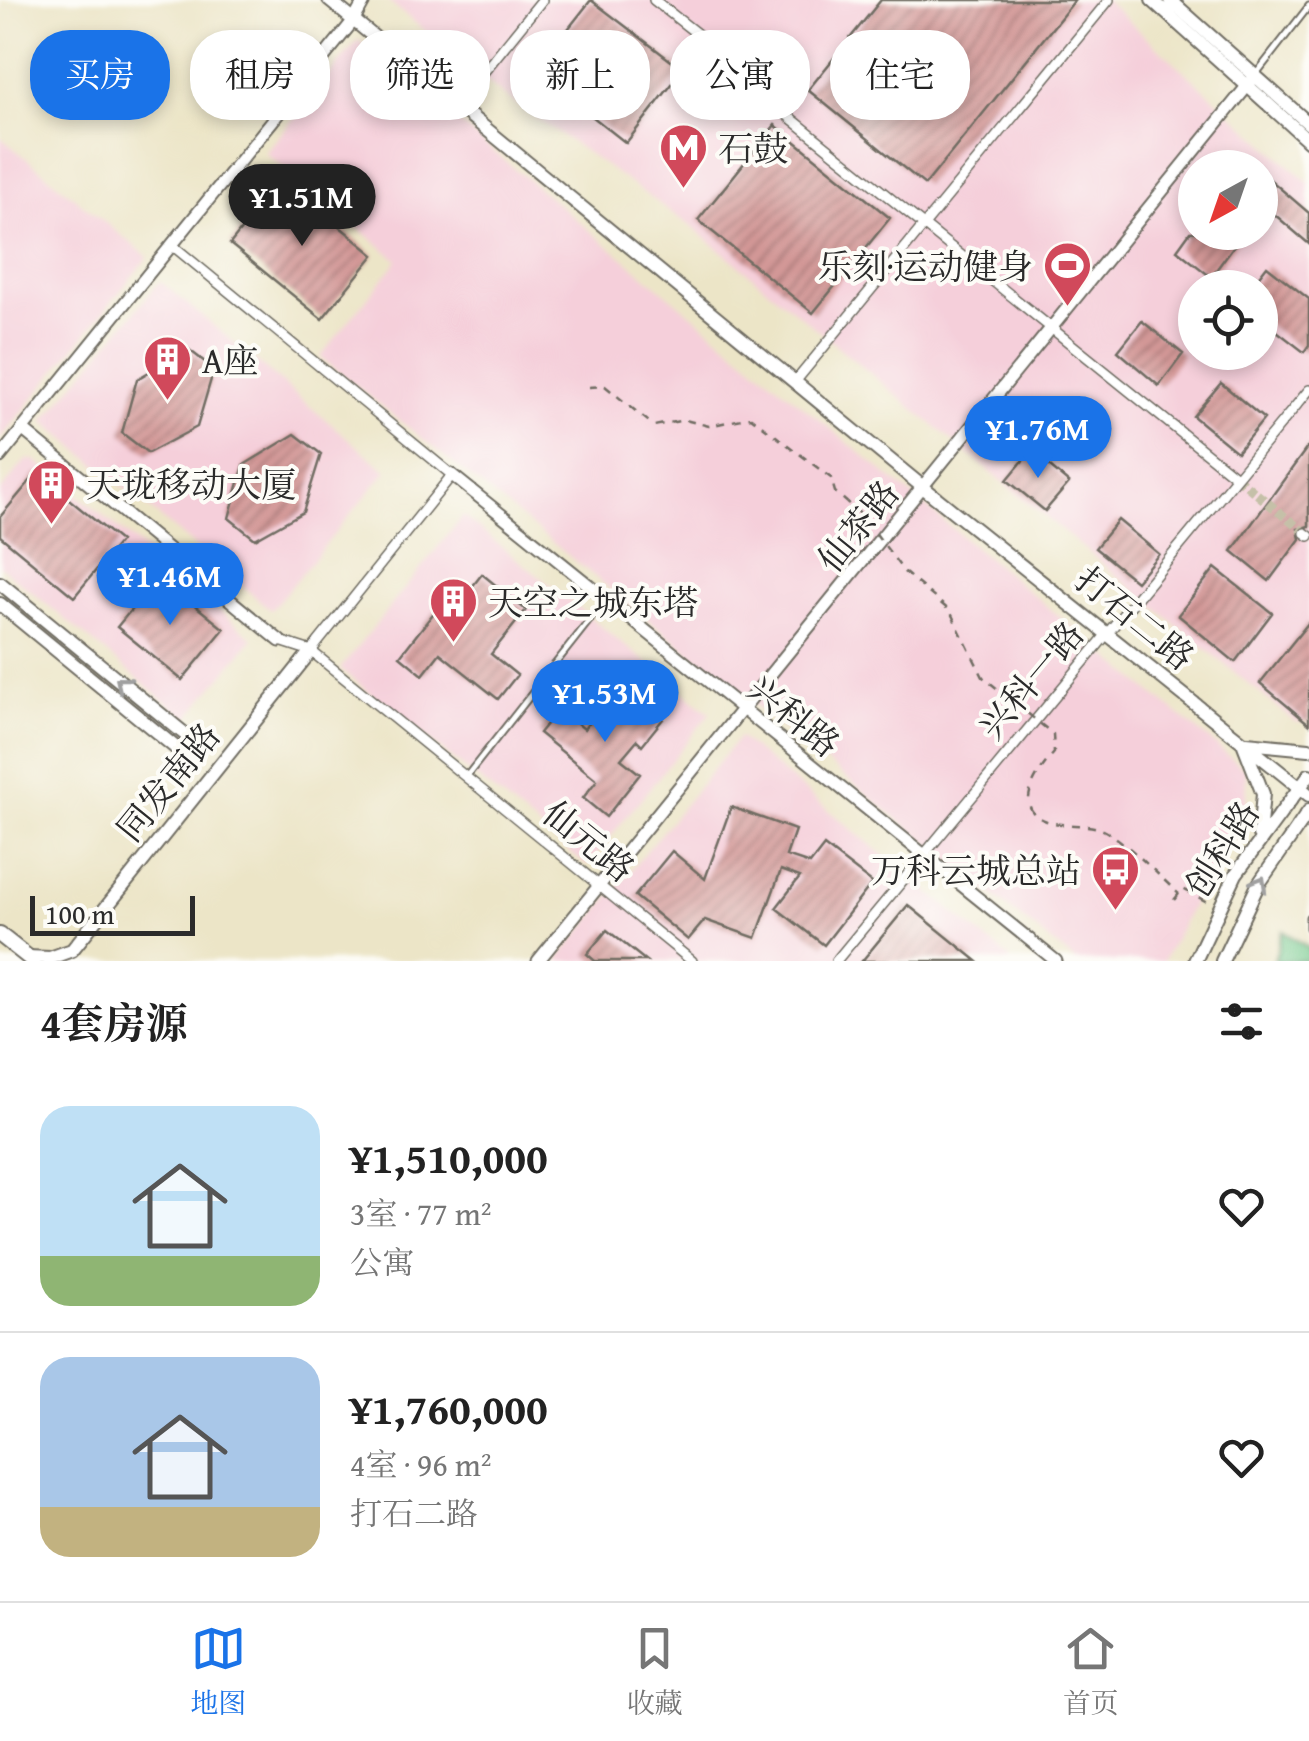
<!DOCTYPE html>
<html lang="zh">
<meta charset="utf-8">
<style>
:root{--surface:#fff;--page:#f2f2f2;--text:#222;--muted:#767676;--line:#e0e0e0;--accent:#1a73e8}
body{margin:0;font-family:"Gentium Book Plus","Noto Serif SC",serif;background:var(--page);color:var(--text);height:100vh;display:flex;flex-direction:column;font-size:38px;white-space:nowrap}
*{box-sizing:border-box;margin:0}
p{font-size:32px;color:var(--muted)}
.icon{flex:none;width:55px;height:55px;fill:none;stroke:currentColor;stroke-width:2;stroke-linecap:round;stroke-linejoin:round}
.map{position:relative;height:961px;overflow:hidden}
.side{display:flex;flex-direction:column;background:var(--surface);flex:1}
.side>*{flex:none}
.guide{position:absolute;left:30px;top:30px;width:1250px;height:90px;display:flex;gap:20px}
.needle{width:65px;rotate:220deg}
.buttons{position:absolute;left:1178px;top:150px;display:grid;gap:20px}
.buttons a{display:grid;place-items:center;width:100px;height:100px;border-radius:50%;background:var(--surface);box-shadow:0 5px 15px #0003;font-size:50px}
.scale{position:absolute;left:30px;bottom:25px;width:165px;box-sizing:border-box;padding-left:10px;border:5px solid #2b2b2b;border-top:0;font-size:28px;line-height:35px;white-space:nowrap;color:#2b2b2b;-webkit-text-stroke:8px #fdfcf7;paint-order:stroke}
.price{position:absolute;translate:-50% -85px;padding:0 22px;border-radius:35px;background:var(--accent);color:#fff;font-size:32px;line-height:65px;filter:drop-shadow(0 2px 5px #0008)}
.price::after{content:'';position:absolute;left:50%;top:60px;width:30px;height:22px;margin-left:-15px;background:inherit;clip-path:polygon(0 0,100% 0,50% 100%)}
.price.current{background:#222;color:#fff}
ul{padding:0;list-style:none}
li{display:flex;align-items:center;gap:30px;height:250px;padding:0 40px}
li+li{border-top:2px solid var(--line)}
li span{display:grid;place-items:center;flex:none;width:280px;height:200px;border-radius:30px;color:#555}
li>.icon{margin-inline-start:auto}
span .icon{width:120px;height:120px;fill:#fffc;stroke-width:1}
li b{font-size:42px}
h2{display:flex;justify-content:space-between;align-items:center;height:120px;padding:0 40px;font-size:42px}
.tag{padding:0 35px;border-radius:40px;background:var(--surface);box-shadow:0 5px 15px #0003;font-size:35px;line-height:90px}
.tag.current{background:var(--accent);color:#fff}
.menu{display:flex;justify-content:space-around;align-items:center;height:140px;border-top:2px solid var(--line);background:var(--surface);font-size:28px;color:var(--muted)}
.menu a{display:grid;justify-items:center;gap:5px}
.menu .current{color:var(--accent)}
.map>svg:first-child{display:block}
</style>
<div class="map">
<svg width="1309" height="961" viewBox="0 0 1309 961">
<defs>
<pattern id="building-hatch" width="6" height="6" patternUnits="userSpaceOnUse" patternTransform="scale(2.5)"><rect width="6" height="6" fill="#d39897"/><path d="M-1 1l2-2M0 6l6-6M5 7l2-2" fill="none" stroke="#ab7c7b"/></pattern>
</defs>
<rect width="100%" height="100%" fill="#fdfcf7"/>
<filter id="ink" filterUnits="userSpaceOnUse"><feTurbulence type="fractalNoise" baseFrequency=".01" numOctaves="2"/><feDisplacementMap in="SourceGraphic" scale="20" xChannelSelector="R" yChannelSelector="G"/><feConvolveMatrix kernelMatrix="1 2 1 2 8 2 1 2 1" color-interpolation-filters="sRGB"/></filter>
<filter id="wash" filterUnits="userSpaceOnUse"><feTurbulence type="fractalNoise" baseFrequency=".0048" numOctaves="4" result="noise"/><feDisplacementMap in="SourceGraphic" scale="40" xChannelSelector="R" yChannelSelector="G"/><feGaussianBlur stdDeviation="2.25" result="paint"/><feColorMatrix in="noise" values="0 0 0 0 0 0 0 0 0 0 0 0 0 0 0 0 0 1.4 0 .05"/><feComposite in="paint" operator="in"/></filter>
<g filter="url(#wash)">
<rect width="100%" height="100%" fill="#ece5c7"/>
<path fill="#f5cfda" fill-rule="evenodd" d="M387 0H1105L1309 183V722H1295L691 226 505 96ZM1195 168H1260V232H1195ZM1195 288H1260V352H1195Z
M358 40 1246 770V821L1199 891 1163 961H1075L320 357 398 260 265 153Z
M0 137 148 257 0 440Z
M160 281 387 471 271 610 44 421Z
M26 460H35L253 638 187 719 0 566V492Z
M463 516 710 713 587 866 340 669Z
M739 737 1013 961H557Z"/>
<path fill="#74c98d" stroke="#507a5c" stroke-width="2.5" d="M1283 931 1309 948V961H1274Z"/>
<g id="blocks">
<path fill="url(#building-hatch)" d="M591 0 683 70 626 143 535 71Z
M881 0H1075L925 185 808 90Z
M775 125 890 218 813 313 698 220Z
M1260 171 1309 213V244L1260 202Z
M282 179 374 255 322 319 230 244Z
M1190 232H1244L1211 277 1177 250Z
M1267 266 1309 299V345L1304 352 1260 318V288H1250Z
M1142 321 1183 354 1159 386 1118 351Z
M188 349 214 369 197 427 148 453 122 433 137 379Z
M1221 383 1264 419 1237 452 1193 416Z
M295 434 321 454 303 512 255 539 229 518 244 465Z
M1309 445V526L1298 529 1300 539 1269 581 1232 551Z
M1031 451 1069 483 1045 511 1007 480Z
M37 473 120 541 74 597 0 536V517Z
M1118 520 1159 554 1136 581 1095 548Z
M1215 568 1272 613 1235 662 1178 615Z
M482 574 526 610 491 654 517 675 498 699 440 653 423 675 400 656 436 610 455 625 470 607 461 601Z
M159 576 224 629 182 680 117 627Z
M1309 622V724L1260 683Z
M620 684 663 719 642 745 637 740 621 759 640 774 606 817 583 798 597 780 539 733 559 708 584 729Z
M731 807 795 830 786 856 810 864 824 846 872 883 824 945 776 908 800 877 781 870 756 938 705 920 688 940 635 896 672 851 705 879Z
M908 905 977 961H862Z
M607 930 646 961H595L587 954Z"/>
</g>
</g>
<g filter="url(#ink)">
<use href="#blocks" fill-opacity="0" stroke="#6f6c62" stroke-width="2.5"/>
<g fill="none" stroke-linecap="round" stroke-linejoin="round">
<path stroke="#c5c0a8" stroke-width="9" stroke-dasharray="9 4.5" stroke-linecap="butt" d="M1236 477 1305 533"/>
<defs>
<path id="service" d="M1256 74 1309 6
M466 777 604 602
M1309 917V928"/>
<path id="minor" d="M654 0 738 66
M756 90 1236 477
M457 105 542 0
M172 245 452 475 311 651
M795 382 1109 0
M1305 533 1309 536
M280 641 311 651 692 961
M836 961 1309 390"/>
<path id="tertiary" d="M22 429 280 641
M0 457 354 20 365 0
M452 475 1056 961
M538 961 1253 79"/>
<path id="secondary" d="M329 0 924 488 1309 795
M1152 0 1309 141
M1170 0 1309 124
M0 583 197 744 187 757 0 604
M1247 743 1309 749
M1244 745 1263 794 1259 835
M27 957 50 958 72 950 311 651
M1195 961 1236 874 1309 775
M1222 961 1258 885 1309 811"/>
<path id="primary" d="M0 935 33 961"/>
</defs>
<use href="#service" stroke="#6f6c62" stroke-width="9"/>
<use href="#minor" stroke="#6f6c62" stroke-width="12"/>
<use href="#tertiary" stroke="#6f6c62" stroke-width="15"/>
<use href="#secondary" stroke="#6f6c62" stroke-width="16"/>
<use href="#primary" stroke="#6f6c62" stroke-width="18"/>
<path stroke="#6f6c62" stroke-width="2.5" stroke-dasharray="8 8" stroke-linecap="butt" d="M1174 900 1183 889 1209 903"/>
<use href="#service" stroke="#fff" stroke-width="5"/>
<use href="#minor" stroke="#fff" stroke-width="9"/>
<use href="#tertiary" stroke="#fff" stroke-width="11"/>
<use href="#secondary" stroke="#fff" stroke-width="12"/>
<use href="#primary" stroke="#fff" stroke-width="14"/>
<path stroke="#6f6c62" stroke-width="2.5" stroke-dasharray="8 8" stroke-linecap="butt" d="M589 387 605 386 654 426 685 420 709 426 751 417 831 478 835 492 864 517 904 572 950 611 983 677 1053 734 1054 753C1036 773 1008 814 1054 823 1069 826 1087 824 1101 829 1123 838 1160 877 1179 894"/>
</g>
<defs><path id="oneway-chevron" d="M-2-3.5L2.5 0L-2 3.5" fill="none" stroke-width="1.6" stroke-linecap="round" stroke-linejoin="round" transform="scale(2.5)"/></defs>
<g stroke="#a0a0a0">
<use href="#oneway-chevron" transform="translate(122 683) rotate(-141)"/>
<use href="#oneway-chevron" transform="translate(1260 883) rotate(-60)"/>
</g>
</g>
<defs>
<symbol id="metro-pin" viewBox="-11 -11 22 30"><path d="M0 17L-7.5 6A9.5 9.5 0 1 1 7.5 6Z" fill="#d1495b" stroke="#fdfcf7"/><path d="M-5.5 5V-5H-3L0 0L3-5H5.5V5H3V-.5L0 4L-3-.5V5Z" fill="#fff"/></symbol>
<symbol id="stadium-pin" viewBox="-11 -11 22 30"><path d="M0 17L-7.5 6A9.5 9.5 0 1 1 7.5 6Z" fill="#d1495b" stroke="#fdfcf7"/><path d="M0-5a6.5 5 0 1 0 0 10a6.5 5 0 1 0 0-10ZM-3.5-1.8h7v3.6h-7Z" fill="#fff"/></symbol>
<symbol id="building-pin" viewBox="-11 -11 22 30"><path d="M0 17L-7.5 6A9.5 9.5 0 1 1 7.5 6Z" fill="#d1495b" stroke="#fdfcf7"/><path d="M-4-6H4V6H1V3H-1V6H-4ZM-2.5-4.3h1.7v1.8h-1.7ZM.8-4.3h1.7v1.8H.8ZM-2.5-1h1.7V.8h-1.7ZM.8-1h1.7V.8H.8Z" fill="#fff"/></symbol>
<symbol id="bus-pin" viewBox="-11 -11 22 30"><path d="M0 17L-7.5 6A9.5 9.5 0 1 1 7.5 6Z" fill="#d1495b" stroke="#fdfcf7"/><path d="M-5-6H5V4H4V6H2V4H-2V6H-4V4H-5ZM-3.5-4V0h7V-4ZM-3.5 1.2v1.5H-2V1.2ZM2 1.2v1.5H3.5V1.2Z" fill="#fff"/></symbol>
</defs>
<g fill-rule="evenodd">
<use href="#metro-pin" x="656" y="120" width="55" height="75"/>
<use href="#stadium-pin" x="1040" y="238" width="55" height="75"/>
<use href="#building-pin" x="140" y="332" width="55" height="75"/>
<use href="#building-pin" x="24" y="456" width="55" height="75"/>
<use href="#building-pin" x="426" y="574" width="55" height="75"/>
<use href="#bus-pin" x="1088" y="842" width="55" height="75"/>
</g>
<g text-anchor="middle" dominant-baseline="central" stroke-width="8" stroke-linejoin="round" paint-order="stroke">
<g font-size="35" fill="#2b2b2b" stroke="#fdfcf7" text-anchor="start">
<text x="718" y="148">石鼓</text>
<text x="1033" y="266" text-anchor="end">乐刻·运动健身</text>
<text x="202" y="360">A座</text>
<text x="86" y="484">天珑移动大厦</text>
<text x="488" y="602">天空之城东塔</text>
<text x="1081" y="870" text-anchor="end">万科云城总站</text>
</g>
<g font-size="35" fill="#2b2b2b" stroke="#fdfcf7">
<text transform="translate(858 526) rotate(-51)">仙茶路</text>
<text transform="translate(1135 618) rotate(39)">打石二路</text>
<text transform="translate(1031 680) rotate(-50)">兴科一路</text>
<text transform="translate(794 716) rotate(39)">兴科路</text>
<text transform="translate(168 782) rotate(-51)">同发南路</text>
<text transform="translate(589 841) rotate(39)">仙元路</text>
<text transform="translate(1222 849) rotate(-58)">创科路</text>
</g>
</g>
</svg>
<div class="buttons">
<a><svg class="needle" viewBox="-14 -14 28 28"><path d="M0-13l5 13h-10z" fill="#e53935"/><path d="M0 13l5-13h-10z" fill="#767676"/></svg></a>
<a><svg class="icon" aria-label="locate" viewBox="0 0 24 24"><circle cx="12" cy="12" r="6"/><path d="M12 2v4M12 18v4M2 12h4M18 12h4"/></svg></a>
</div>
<div class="scale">100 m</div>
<b class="price current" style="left:302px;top:249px">¥1.51M</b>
<b class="price" style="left:1038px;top:481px">¥1.76M</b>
<b class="price" style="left:170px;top:628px">¥1.46M</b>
<b class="price" style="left:605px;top:745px">¥1.53M</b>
<div class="guide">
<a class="tag current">买房</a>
<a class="tag">租房</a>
<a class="tag">筛选</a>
<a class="tag">新上</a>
<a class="tag">公寓</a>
<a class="tag">住宅</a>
</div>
</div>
<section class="side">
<h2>4套房源<svg class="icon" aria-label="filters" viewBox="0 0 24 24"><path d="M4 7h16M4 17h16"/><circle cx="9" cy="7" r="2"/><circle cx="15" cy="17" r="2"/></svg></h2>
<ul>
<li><span style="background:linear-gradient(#bfe0f5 75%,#8fb573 0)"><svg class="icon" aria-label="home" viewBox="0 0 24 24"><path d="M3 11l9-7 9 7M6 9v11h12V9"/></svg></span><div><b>¥1,510,000</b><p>3室 · 77 m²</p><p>公寓</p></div><svg class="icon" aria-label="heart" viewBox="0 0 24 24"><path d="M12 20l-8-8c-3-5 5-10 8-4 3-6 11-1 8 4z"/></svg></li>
<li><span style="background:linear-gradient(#a9c7e8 75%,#c2b280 0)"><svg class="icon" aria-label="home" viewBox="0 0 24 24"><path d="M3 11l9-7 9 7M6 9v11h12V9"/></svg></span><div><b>¥1,760,000</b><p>4室 · 96 m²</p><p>打石二路</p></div><svg class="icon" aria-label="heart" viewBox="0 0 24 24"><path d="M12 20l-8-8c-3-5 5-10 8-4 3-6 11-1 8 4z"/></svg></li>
</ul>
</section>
<nav class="menu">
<a class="current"><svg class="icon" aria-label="map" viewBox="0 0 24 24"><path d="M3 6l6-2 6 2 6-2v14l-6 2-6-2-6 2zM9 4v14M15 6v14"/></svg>地图</a>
<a><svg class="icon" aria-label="saved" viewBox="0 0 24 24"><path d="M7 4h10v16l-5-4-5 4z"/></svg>收藏</a>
<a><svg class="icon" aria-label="home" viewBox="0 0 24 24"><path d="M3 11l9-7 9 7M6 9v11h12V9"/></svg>首页</a>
</nav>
